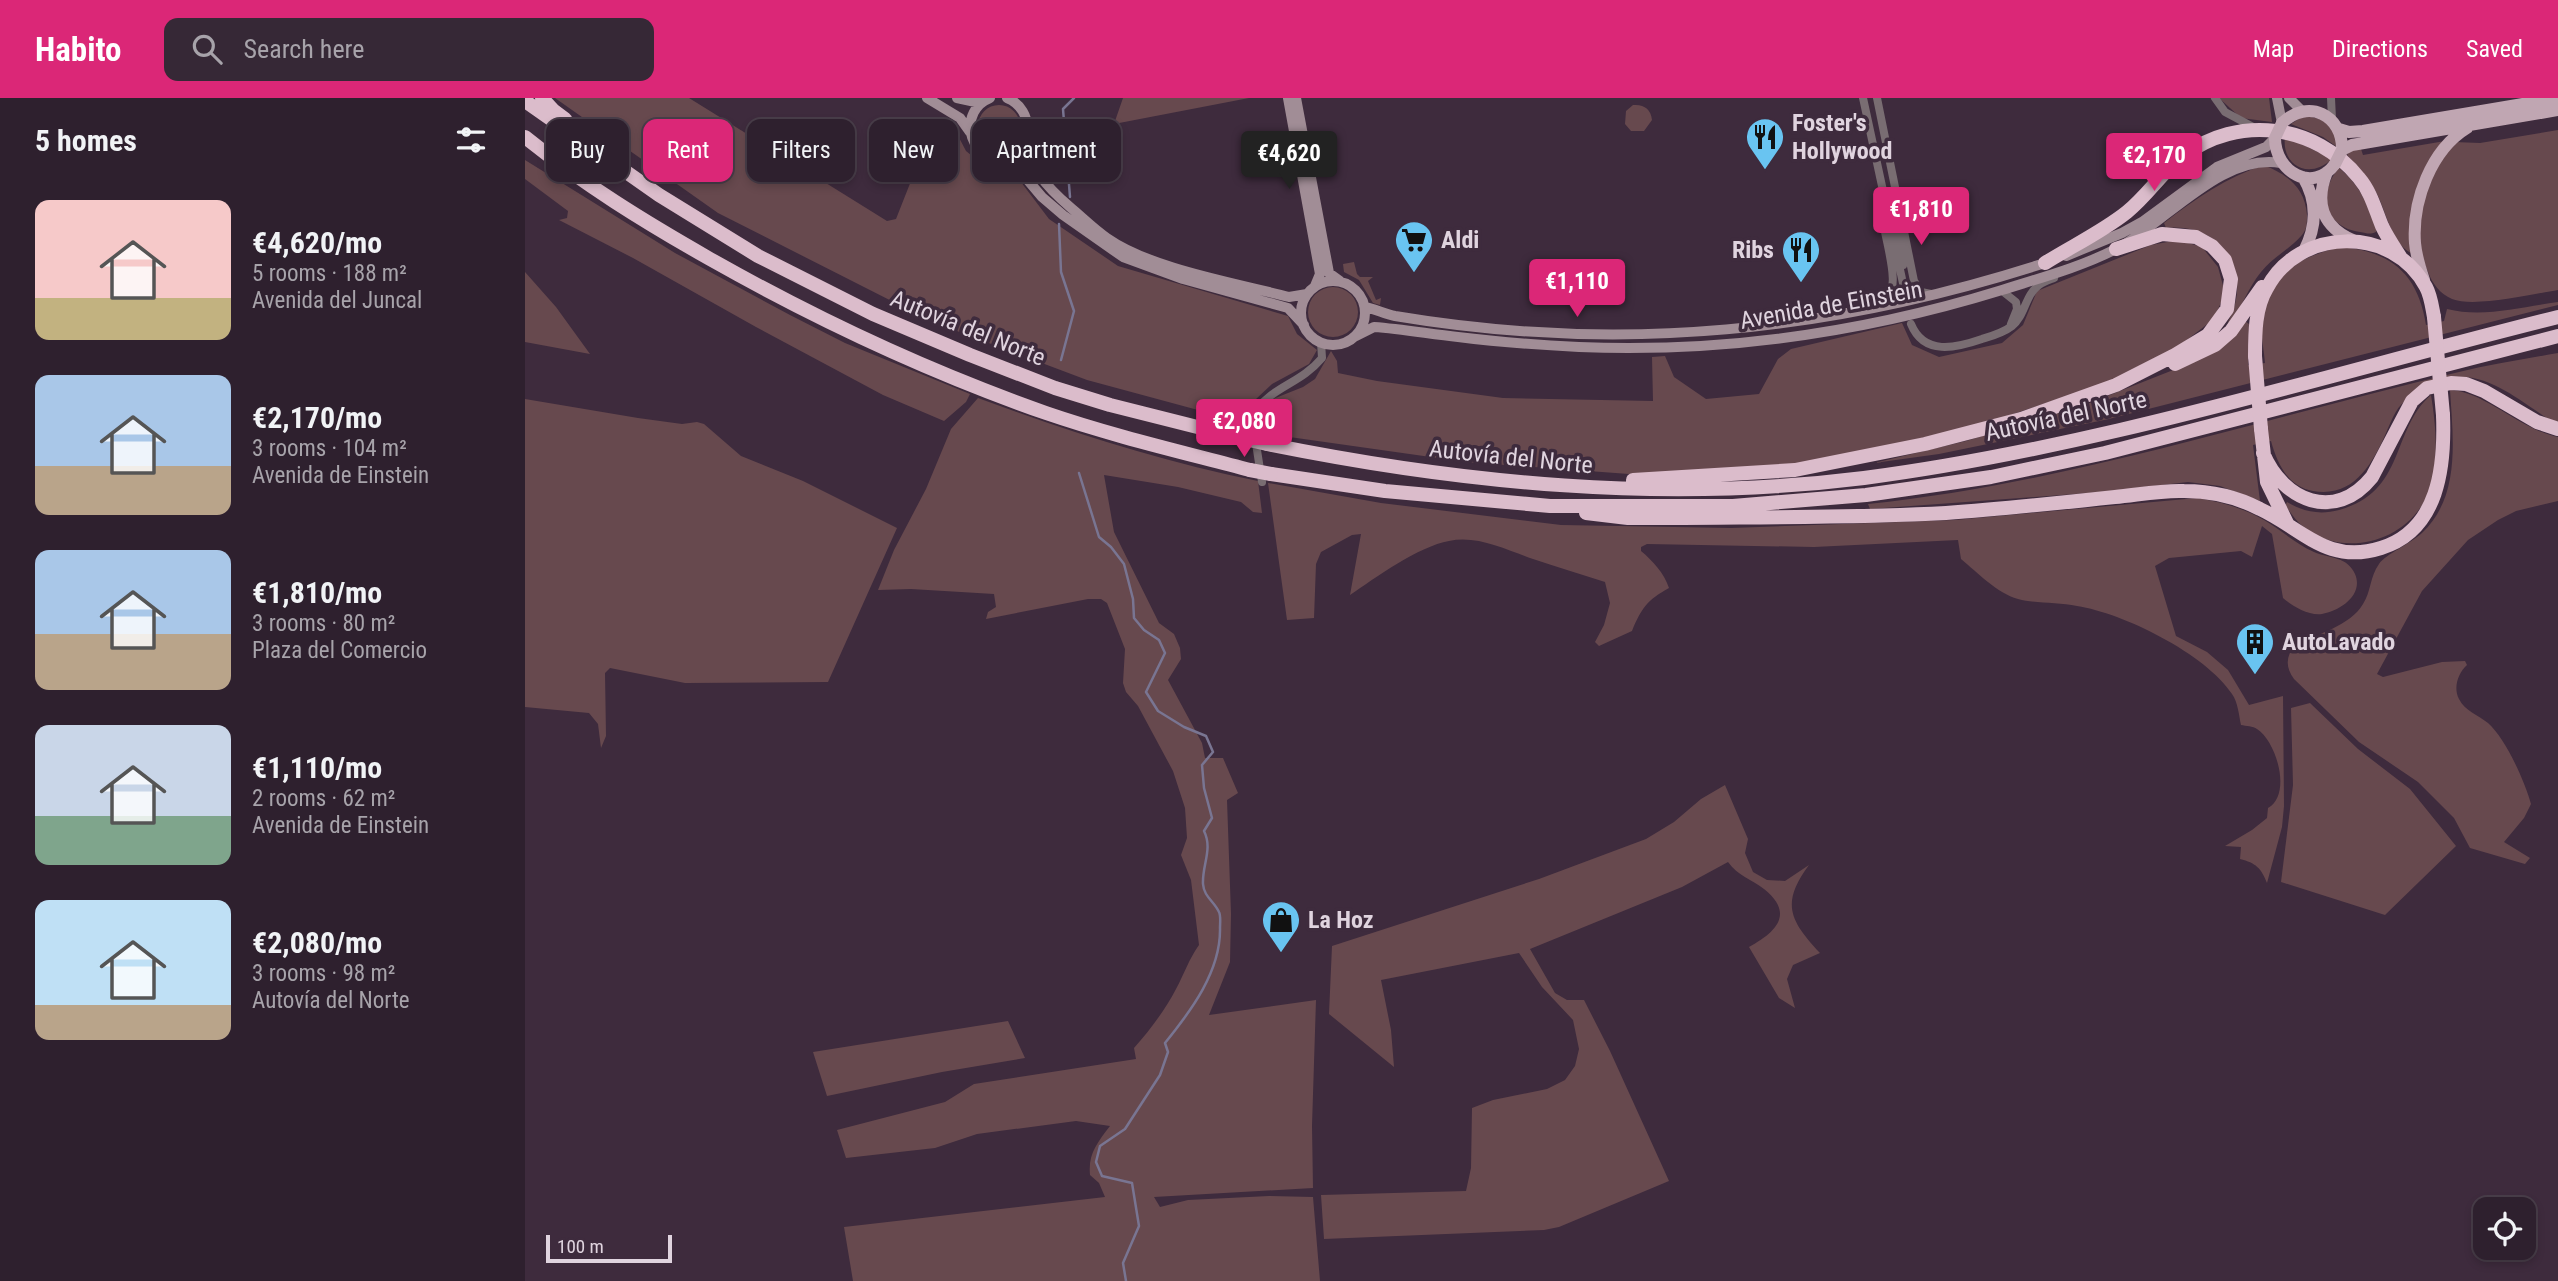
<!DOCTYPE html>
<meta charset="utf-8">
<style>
:root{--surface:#2e202e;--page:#362836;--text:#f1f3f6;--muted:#a7a3aa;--line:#493e4a;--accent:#db2777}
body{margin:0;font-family:"Roboto Condensed",sans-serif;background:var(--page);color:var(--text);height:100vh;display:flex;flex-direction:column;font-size:26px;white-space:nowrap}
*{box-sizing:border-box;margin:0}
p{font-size:23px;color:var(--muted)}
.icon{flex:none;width:38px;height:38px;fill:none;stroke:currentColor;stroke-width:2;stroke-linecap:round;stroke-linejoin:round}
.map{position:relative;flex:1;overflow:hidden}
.details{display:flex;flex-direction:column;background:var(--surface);width:525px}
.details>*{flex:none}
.hud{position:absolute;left:21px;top:21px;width:665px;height:63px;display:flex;gap:14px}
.tools{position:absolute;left:1948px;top:1099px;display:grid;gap:14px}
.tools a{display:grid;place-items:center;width:63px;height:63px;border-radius:14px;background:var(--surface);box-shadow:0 4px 10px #0003,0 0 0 2px var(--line);font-size:35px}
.scale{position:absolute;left:21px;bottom:18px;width:126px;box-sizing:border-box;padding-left:7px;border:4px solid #e0d4df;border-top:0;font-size:19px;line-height:24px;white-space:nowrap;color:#e0d4df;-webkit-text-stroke:5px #3e2b3d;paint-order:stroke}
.price{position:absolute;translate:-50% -60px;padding:0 16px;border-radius:7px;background:var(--accent);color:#fff;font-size:23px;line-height:46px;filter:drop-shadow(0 2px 4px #0008)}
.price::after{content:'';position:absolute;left:50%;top:42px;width:21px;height:16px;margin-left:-10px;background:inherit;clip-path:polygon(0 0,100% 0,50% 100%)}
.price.active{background:#222;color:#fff}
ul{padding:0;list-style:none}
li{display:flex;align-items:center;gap:21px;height:175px;padding:0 35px}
li span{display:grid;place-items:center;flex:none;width:196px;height:140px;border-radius:14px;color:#555}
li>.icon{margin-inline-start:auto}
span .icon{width:84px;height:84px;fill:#fffc;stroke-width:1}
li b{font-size:30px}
h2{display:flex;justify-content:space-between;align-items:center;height:84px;padding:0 35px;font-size:30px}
.pill{padding:0 24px;border-radius:14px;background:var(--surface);box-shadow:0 4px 10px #0003,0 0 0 2px var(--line);font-size:24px;line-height:63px}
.pill.active{background:var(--accent);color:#fff}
header{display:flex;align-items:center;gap:42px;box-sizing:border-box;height:98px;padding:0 35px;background:var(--accent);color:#fff}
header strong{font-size:33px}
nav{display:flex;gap:38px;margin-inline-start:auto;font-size:24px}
.search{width:490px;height:63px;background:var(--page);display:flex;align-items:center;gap:18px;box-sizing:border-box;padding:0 24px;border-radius:14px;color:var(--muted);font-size:26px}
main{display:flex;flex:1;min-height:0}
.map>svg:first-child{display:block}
</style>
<header>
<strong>Habito</strong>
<div class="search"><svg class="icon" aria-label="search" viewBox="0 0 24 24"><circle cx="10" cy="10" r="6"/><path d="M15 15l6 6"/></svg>Search here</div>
<nav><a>Map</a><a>Directions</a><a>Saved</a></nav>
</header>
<main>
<section class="details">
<h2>5 homes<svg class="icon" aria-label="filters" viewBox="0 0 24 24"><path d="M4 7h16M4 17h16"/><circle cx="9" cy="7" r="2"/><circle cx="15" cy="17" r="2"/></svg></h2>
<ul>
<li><span style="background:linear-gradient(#f6c9c9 70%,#c2b280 0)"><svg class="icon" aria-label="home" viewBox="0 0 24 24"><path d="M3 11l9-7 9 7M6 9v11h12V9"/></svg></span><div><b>€4,620/mo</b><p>5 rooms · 188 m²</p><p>Avenida del Juncal</p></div></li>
<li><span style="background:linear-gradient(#a9c7e8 65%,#b9a48a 0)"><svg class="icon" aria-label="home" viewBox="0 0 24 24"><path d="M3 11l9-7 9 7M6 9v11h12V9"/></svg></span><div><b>€2,170/mo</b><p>3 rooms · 104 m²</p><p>Avenida de Einstein</p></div></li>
<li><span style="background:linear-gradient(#a9c7e8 60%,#b9a48a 0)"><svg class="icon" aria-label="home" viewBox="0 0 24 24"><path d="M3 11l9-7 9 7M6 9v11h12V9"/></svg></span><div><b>€1,810/mo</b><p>3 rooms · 80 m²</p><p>Plaza del Comercio</p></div></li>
<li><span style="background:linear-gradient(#c9d6e8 65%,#7fa58c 0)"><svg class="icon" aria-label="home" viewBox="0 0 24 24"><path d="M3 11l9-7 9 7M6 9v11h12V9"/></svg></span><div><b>€1,110/mo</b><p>2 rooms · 62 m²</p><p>Avenida de Einstein</p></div></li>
<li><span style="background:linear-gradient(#bfe0f5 75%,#b9a48a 0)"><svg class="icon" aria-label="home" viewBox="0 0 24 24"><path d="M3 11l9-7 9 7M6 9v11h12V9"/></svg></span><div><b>€2,080/mo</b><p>3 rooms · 98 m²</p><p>Autovía del Norte</p></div></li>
</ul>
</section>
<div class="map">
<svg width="2033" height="1183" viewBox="0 0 2033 1183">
<rect width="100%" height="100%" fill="#3e2b3d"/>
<path fill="#67494e" d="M30 0H164L362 123 371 121 410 22 429 30 441 53 456 65 486 71 524 121 593 168 763 218 772 236 792 252 784 266 747 286 730 302 721 325 562 282 408 224 193 115Z
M598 0H724L589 26Z
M1694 0H1744L1747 24 1716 20Z
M453 28a21 21 0 1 1 42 0a21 21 0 1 1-42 0Z
M1108 7C1119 6 1126 11 1127 22L1119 33H1106L1100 26 1101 13Z
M1783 18C1803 23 1810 27 1812 49L1798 39 1766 26 1775 20Z
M2033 32V192C2008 196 1949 210 1927 201 1915 196 1907 185 1903 174 1883 128 1901 81 1929 44L1955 45Z
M1760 38 1807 61C1785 82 1756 69 1760 38Z
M1920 43 1914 51 1886 155C1865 144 1861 111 1850 92 1842 79 1832 68 1822 57L1825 53 1836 51 1838 57Z
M0 62 150 155 265 217 320 245 445 296 441 304 419 323 358 297 231 229 108 160 34 122 42 120 43 113 0 81Z
M1739 67C1763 77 1780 90 1782 117 1782 125 1782 131 1777 137 1765 151 1748 159 1736 174 1724 189 1716 209 1706 226L1703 224C1729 175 1697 124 1641 130L1639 125C1670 101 1702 79 1739 67Z
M1814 70C1834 86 1844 108 1852 131L1851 134C1844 137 1842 135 1835 134 1799 129 1792 95 1814 70Z
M1653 142 1677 149 1693 169 1700 195 1689 221 1654 248 1581 285 1467 323 1299 364 1131 378 941 364 737 335V315L748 301 778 289 790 281 806 253 812 263 813 275 852 283 978 300 1128 303 1127 259 1140 258 1149 279 1181 301 1234 296 1253 261 1266 251 1377 225 1387 247 1414 259 1477 245 1498 227 1512 193 1626 147Z
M1815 149C1866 153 1893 176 1901 227L1919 223 1922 211C1958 220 1997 209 2033 204V207L1584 321 1414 356 1349 365 1441 343 1557 308 1671 263 1720 223 1724 226 1723 267 1740 265C1739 251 1735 235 1737 222 1743 176 1775 159 1815 149Z
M829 164 832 176 835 179H848L843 183 851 202 856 200 855 207 848 205 834 182 819 174 818 166Z
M0 174 31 209 65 256 0 244Z
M783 214a25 25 0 1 1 50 0a25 25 0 1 1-50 0Z
M2033 255V324L2025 322C1999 306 1962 273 1928 280 1919 282 1887 296 1880 303 1870 311 1866 324 1861 335 1847 367 1828 400 1788 393 1763 389 1752 365 1746 343L1728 347 1735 403 1695 388 1663 384 1577 394 1345 411 1343 406C1545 385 1738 320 1934 274 1966 266 2000 261 2033 255Z
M1925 292C1959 293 1996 332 2033 339V403L1991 413 1973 422 1943 442 1897 493 1852 576 1858 579 1917 564 1940 563 1942 567C1933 575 1928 590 1934 601 1940 613 1953 617 1963 625 1981 641 2000 684 2006 706L1999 720 1979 744 2005 760 2000 766 1945 750 1929 720 1893 684 1834 644 1769 581C1760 569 1761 558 1770 547 1792 536 1825 528 1838 506 1846 494 1845 478 1854 466 1861 456 1885 446 1897 435 1936 398 1928 341 1925 292Z
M1906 297C1911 328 1915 368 1902 398 1880 446 1813 462 1774 425 1769 420 1765 413 1760 408L1762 404C1779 414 1795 417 1814 412 1881 394 1866 331 1906 297Z
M453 300C545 334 638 364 733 383L737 415 728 414 716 404 653 389 579 377 589 434 634 525 649 536 655 550 656 561 643 582 677 645 680 660H698L713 695 702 702 706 816 705 864 684 917 791 902 787 1028 788 1090 629 1099 635 1109 663 1102 744 1098 788 1099 795 1183H328L319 1129 580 1099 574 1085 565 1077C563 1056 572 1045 585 1028L551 1023 452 1036 410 1050 321 1060 312 1032 420 1004 449 986 611 961 609 950C625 932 640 912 651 891 659 876 664 861 674 847L666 782 656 757 662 740 660 710 648 673 613 608 601 594 598 585 600 551 582 505 576 501H563L461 521 463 514 471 509 469 496 386 491 353 492 369 452 401 391 426 331Z
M0 301 113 320 157 326 172 324 179 326 216 358 278 383 372 430 303 584 160 585 85 570 80 575 81 638 76 650 73 626 64 615 0 609Z
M743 385 856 405 1036 427 1206 430 1430 422 1672 400C1696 404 1718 410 1739 422 1756 432 1771 446 1789 454 1805 461 1822 458 1830 476 1839 497 1815 513 1797 516 1784 518 1767 508 1758 500L1747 436 1737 428 1727 459 1716 453 1644 460 1630 468 1651 538 1682 554 1703 572 1724 607 1758 598 1759 708 1757 729 1742 785C1736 770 1731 765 1715 761L1716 749 1700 748 1727 732 1742 720 1743 710C1767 697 1752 644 1732 631 1728 628 1721 628 1716 627 1714 618 1713 604 1707 596 1681 556 1598 515 1552 508 1533 504 1511 506 1493 501 1472 495 1453 475 1436 461L1433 442 1289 449 1122 446 1116 449V453C1128 463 1139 475 1144 490 1122 502 1116 511 1107 533L1074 548 1070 544 1079 527 1085 505 1080 484C1056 476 1031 469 1008 461 981 452 953 437 924 443 894 448 850 480 825 497L836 436 827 437 796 454 791 466 789 520 762 522Z
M1785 605 1833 651 1885 691 1931 748 1860 817 1756 784 1768 687 1766 610Z
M1200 687 1223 741 1220 755 1228 774 1242 782 1260 783 1284 767C1256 805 1264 822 1295 855L1268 867 1262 881 1270 910 1254 900 1224 849C1251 834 1270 816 1239 791 1226 781 1213 778 1203 764L1157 789 1005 851 1030 895 1042 902H1059L1085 953 1144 1083 1034 1129 1019 1132 799 1141 796 1097 941 1093 946 1070 947 1010 968 1002 1022 991 1040 982 1050 968 1054 951 1048 922 1017 889 994 855 856 882 866 932 869 969 804 916 807 848 1014 781 1121 741 1149 724 1176 701Z
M483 923 500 960 417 974 302 998 288 954Z"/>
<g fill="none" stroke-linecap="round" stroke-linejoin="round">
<path stroke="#797592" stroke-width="2.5" d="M545 99 538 11 549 0
M534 126 536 174 549 213 536 262
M554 375 574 439 586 449 599 466 608 501 609 520 619 532 634 542 640 555 621 594 633 613 659 629 681 638 688 654 677 667 679 690 687 720 679 733C688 751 677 767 678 786 679 799 689 803 694 814 696 818 695 825 695 830 696 873 666 913 640 945L643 954 635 977 600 1031 575 1048 571 1064 577 1078 607 1085 614 1128 598 1165 601 1183"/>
<path stroke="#796d72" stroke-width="8" d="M1338 0 1379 190
M1352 0 1389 183 1396 194 1406 196
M1690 0 1700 14 1730 30
M1806 0 1807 21
M1357 99C1352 130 1382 185 1359 208
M1373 134 1378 167
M1476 192 1491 204 1492 211 1486 226
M1386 226C1399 258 1431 250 1457 241 1467 238 1478 235 1487 228 1500 218 1500 197 1514 187 1518 184 1524 182 1529 180
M737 384 729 333V314C750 287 775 286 797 260L796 244"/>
<path stroke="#a18d96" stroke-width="10" d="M402 0 435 20 445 34
M432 0 455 5
M465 0C434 12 441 61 477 58 510 55 510 11 482 0
M763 0 795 176 790 188
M771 0 804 175 815 183
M1752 0 1757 25
M1764 0 1777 13
M502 39C503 70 523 90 545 109 557 119 569 131 582 140 626 171 711 185 764 199L782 196
M474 58 489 66 517 99 538 117 598 159 658 181 763 210 779 227
M1541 158 1597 135 1617 124 1692 69 1741 49 1750 40
M776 215a32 32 0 1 1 64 0a32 32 0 1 1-64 0Z
M840 209C850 211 860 216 870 218 1096 256 1309 234 1526 163
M831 238 849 229C877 231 905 236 933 239 973 244 1014 247 1054 249 1197 255 1341 234 1477 192 1515 180 1556 169 1591 151 1640 126 1697 54 1756 65"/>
<path stroke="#c0a6b2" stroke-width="12" d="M1757 25C1783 0 1818 17 1817 52L1827 47 2033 12
M1814 31 1824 34 1838 33 2033 0
M1750 40C1750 74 1788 96 1810 66
M1802 74C1789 106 1798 130 1830 143
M1778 79C1793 104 1792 128 1779 153
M1899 182C1895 170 1891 158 1890 145 1887 103 1906 52 1942 30"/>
<path stroke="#dbbccb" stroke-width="14" d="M17 0 28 12 40 21
M0 3 134 97 233 158 348 216 445 257 530 290 585 307 720 341
M0 39C58 86 120 124 185 161 293 222 404 274 521 315 588 338 657 354 725 372
M1520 165C1547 148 1577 134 1602 114 1623 97 1637 74 1658 58 1713 16 1791 26 1834 80 1846 94 1850 111 1857 128 1862 139 1869 149 1876 160
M1730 258C1730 235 1730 210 1742 190 1774 129 1868 127 1901 189 1906 198 1907 209 1909 219
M1650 266 1690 247 1706 233 1737 189
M1736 331 1742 384 1762 425
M742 346C939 386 1139 405 1339 380 1575 349 1803 276 2033 219
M1738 355C1758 403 1810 425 1847 379L1887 303 1902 290 1926 285 1941 286 1959 293 2012 324 2033 331
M746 376 860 393 1025 408H1208L1341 397 1466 379 1580 355 2033 238
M1108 382 1270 372 1400 346 1496 321 1591 287 1650 257 1683 237 1702 211 1706 181 1700 162 1687 148 1671 139 1637 136 1591 151
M1061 415 1103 420H1145C1237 419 1330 420 1421 415 1477 411 1534 405 1590 399 1612 397 1636 392 1659 393 1685 393 1712 399 1735 411 1778 431 1802 467 1856 450 1914 432 1920 368 1918 317"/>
<path stroke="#c0a6b2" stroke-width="12" d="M1750 40 1757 25
M1810 66 1817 52"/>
<path stroke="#dbbccb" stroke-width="14" d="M1909 219 1918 317
M1730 258 1736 331
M720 341 742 346
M725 372 746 376"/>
</g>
<defs>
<symbol id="restaurant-pin" viewBox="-11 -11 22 30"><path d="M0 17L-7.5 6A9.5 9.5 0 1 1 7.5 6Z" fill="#69c4f1" stroke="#3e2b3d"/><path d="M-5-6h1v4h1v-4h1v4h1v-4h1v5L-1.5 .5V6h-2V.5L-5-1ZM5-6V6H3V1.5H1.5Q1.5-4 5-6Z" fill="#111"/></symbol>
<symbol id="supermarket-pin" viewBox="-11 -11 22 30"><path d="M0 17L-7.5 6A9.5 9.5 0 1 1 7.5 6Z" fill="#69c4f1" stroke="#3e2b3d"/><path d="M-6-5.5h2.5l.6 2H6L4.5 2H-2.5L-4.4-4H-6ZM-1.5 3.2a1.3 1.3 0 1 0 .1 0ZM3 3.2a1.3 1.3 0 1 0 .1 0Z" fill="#111"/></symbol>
<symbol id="building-pin" viewBox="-11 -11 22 30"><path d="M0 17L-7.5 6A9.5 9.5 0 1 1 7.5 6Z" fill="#69c4f1" stroke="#3e2b3d"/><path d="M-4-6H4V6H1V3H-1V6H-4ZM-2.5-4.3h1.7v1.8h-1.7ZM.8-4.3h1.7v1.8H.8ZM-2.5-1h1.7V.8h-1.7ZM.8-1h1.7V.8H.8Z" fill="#111"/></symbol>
<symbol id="shop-pin" viewBox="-11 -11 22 30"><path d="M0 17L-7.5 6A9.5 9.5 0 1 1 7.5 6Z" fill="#69c4f1" stroke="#3e2b3d"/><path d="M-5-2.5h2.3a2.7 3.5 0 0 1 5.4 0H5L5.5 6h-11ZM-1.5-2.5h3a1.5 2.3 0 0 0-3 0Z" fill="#111"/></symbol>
</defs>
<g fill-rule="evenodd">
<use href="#restaurant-pin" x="1218" y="17" width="44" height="60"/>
<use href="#supermarket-pin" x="867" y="120" width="44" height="60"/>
<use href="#restaurant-pin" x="1254" y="130" width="44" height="60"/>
<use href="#building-pin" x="1708" y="522" width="44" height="60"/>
<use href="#shop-pin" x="734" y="800" width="44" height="60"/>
</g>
<g text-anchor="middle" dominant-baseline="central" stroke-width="7" stroke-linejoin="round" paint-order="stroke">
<g font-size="24" font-weight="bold" fill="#e0d4df" stroke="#3e2b3d" text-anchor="start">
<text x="1267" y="25">Foster's<tspan x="1267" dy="28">Hollywood</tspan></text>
<text x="916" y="142">Aldi</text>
<text x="1249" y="152" text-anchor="end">Ribs</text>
<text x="1757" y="544">AutoLavado</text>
<text x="783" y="822">La Hoz</text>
</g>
<g font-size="24" fill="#e0d4df" stroke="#3e2b3d">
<text transform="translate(1306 207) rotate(-10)">Avenida de Einstein</text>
<text transform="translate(443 230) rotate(22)">Autovía del Norte</text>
<text transform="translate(1541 318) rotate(-12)">Autovía del Norte</text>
<text transform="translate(986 359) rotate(6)">Autovía del Norte</text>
</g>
</g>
</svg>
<div class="tools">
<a><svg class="icon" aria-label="locate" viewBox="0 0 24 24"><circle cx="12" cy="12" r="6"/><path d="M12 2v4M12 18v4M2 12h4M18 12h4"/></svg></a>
</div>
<div class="scale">100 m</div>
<b class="price active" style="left:764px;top:93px">€4,620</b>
<b class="price" style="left:1629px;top:95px">€2,170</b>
<b class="price" style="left:1396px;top:149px">€1,810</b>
<b class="price" style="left:1052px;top:221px">€1,110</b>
<b class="price" style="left:719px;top:361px">€2,080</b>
<div class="hud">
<a class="pill">Buy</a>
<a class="pill active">Rent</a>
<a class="pill">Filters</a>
<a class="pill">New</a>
<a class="pill">Apartment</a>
</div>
</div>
</main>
